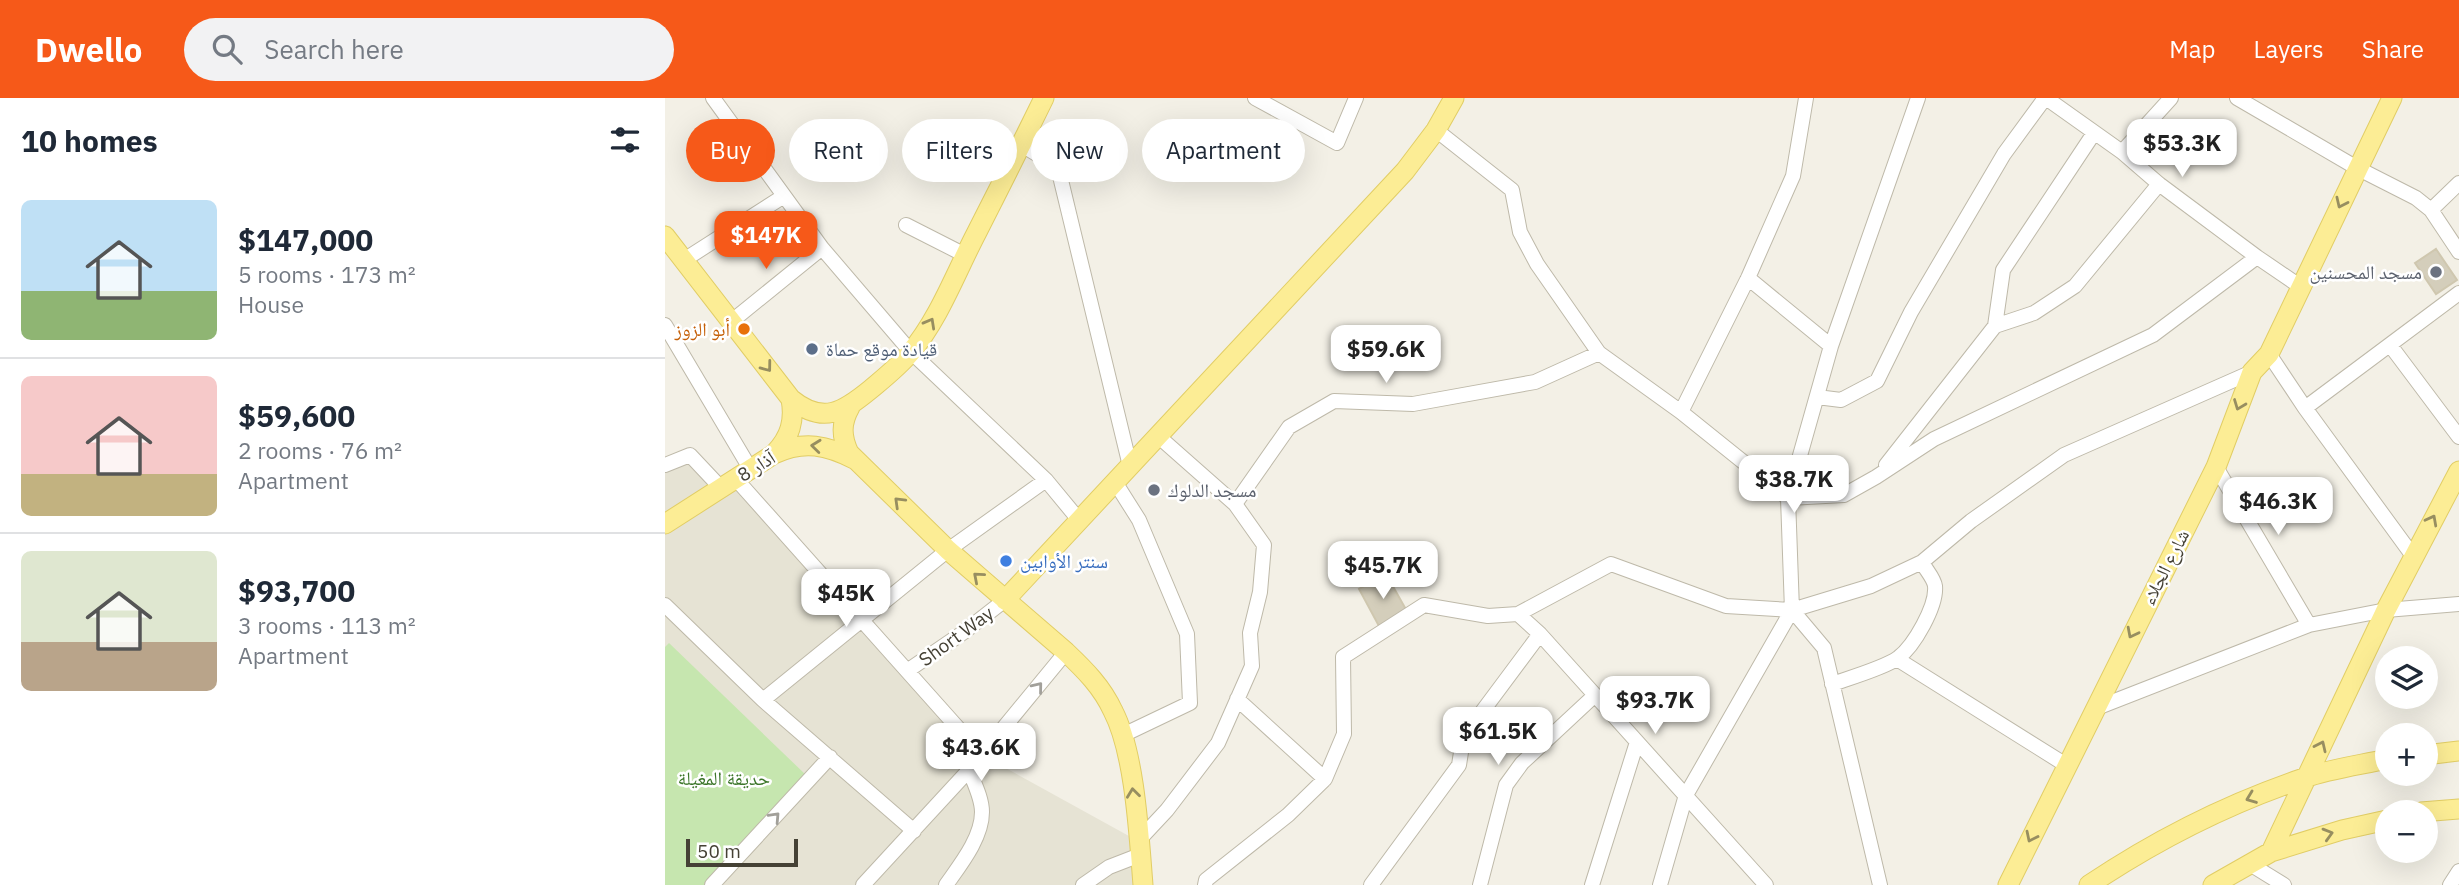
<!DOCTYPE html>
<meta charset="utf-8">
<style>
:root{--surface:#fff;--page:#f2f2f3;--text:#1f2937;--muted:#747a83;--line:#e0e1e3;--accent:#f65919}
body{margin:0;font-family:"IBM Plex Sans","Noto Naskh Arabic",sans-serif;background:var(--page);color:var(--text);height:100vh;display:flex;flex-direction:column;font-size:26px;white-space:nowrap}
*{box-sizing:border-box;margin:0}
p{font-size:23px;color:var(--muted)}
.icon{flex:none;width:38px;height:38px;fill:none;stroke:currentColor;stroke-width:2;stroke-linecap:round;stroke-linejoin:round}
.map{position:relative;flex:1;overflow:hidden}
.side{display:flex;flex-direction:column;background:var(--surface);width:665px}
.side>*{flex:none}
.guide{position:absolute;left:21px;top:21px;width:665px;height:63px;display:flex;gap:14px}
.controls{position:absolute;left:1710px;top:548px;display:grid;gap:14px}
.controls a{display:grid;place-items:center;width:63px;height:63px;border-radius:50%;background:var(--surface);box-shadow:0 7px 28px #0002;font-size:35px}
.scale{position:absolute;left:21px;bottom:18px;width:112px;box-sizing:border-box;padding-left:7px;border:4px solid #454135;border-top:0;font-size:19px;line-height:24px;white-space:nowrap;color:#454135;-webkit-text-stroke:5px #fff;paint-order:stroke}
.price{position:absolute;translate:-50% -60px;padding:0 16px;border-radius:14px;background:#fff;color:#222;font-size:23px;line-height:46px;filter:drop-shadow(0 2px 4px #0008)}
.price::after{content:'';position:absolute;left:50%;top:42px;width:21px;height:16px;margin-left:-10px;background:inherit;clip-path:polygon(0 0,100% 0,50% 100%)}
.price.selected{background:var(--accent);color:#fff}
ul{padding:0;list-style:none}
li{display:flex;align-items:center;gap:21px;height:175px;padding:0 21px}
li+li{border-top:2px solid var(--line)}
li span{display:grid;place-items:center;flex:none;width:196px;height:140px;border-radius:10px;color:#555}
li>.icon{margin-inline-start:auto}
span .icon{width:84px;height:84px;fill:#fffc;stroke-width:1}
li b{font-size:30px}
h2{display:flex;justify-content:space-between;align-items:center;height:84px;padding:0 21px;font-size:30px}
.pill{padding:0 24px;border-radius:32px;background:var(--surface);box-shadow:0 7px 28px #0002;font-size:24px;line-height:63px}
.pill.selected{background:var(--accent);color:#fff}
header{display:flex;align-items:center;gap:42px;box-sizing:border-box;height:98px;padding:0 35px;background:var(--accent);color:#fff}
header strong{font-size:33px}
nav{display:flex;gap:38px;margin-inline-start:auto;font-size:24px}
.search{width:490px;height:63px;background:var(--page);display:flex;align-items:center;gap:18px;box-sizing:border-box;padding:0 24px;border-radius:38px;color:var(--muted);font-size:26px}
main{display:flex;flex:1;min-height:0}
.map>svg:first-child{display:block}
</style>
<header>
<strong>Dwello</strong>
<div class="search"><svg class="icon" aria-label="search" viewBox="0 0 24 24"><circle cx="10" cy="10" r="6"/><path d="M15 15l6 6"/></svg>Search here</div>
<nav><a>Map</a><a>Layers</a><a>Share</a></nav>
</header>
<main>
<section class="side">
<h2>10 homes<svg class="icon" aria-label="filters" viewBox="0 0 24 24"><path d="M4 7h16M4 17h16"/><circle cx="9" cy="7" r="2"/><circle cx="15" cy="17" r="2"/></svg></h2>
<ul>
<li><span style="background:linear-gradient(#bfe0f5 65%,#8fb573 0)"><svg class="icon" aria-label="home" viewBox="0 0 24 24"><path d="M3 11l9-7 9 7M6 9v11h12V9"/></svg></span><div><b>$147,000</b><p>5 rooms · 173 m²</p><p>House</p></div></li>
<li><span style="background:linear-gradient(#f6c9c9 70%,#c2b280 0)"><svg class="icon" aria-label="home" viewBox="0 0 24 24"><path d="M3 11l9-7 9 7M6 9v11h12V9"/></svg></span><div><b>$59,600</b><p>2 rooms · 76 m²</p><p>Apartment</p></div></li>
<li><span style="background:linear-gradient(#dfe7d0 65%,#b9a48a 0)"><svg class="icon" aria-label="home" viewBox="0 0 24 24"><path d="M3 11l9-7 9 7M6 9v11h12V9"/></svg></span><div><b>$93,700</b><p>3 rooms · 113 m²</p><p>Apartment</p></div></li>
</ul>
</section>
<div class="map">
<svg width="1794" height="787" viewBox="0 0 1794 787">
<rect width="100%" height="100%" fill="#f3f0e6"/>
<path fill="#e6e3d4" d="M25 357 57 390 71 381 317 657 473 743 478 787H0V367Z"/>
<path fill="#c6e6af" d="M4 545 142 678 41 787H0V549Z"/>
<path fill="#d4cebb" stroke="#cfc7af" stroke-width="2" d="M1771 151 1792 182 1771 196 1750 165Z
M721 476 743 515 715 530 694 491Z"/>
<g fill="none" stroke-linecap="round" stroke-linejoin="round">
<defs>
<path id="minor" d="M48 0 157 150 246 254 381 382 414 422
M590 0 672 45 691 0
M1381 0 1457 54 1494 86 1592 159 1636 189
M1572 0 1692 70 1751 100 1766 112 1794 154
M771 32 847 92 855 134 872 166 934 255 1016 314 1123 400 1179 397 1211 379 1269 341 1488 237 1592 159
M357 47 386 65 394 74 465 368
M1457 54 1506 0
M1766 112 1794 85
M241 127 300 157
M19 162 119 98
M1083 180 1166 248
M67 223 157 150
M0 227 86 372
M1330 228 1369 215 1410 188 1494 86
M1725 247 1794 339
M1604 256 1640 310 1748 458
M1152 299 1176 302 1212 283 1246 214 1339 56 1380 0
M1640 310 1794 195
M1016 314 1083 180 1128 78 1141 0
M0 367 25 357 57 391
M1221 367 1330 228 1338 172 1429 35
M1551 369 1644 527
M71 381 317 657
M450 384 474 422 522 536 525 605 458 637
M570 406 624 329 669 303 748 306 870 284 934 255
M0 507 98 602 249 733
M853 516 875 536 1101 787
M1232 561 1401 667
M242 573 299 534 340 502
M1167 586C1184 580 1219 570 1233 560 1249 548 1272 508 1270 488 1269 480 1260 471 1257 464
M98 602 283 452 381 382
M1429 611 1644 527 1721 512 1794 506
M660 681 679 636 678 559 759 507 823 518 853 516 946 466 1061 508 1127 512
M473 743 502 712 553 645 587 568 585 535 595 494 599 447 570 406 493 338
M1585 766 1619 787
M47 787 165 659
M198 787 304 672 401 554
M281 787C295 767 317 740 317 714 317 700 309 685 304 672
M418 787 444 769 475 757
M540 787 541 782 623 717 660 681 572 601
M706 787 794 667 797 648 805 630 875 536
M815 787 841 687 857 665 929 598
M927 787 972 644
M995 787 1021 697 1127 512 1206 488 1257 464 1306 423 1399 357 1587 274
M1215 787 1159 550 1127 512 1123 400 1166 248 1253 0
M1785 787 1794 773"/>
<path id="major" d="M0 138 126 301C158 327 178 314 206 291 219 280 233 269 245 255 274 221 291 174 312 134 335 89 357 45 379 0
M185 309C176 325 176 338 184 355L283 452 401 554C420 572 437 589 448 613 470 655 474 738 478 787
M110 355C125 339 130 323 126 301
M0 426 109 356C139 342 162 347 191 362
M340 502 740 73 771 32 789 0
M1760 657 1794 653
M1756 714 1794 711
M1606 754 1721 512 1794 373
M1343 787 1551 369 1587 274 1604 256 1727 0
M1424 787C1491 742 1562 706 1639 680 1665 671 1695 667 1722 661
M1548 787 1606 754 1677 732 1722 722"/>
</defs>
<use href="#minor" stroke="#beb9a9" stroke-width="16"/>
<use href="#major" stroke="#e1cd65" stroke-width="21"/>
<use href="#minor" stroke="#fff" stroke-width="14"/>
<use href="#major" stroke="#fced95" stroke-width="19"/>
</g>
<defs><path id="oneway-chevron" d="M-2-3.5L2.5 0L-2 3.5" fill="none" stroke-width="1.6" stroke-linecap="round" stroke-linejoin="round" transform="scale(1.75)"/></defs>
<g stroke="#978e60">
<use href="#oneway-chevron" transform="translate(1676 105) rotate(115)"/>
<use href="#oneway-chevron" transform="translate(265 225) rotate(-61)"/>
<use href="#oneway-chevron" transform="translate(102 269) rotate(53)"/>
<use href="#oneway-chevron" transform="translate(1574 307) rotate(111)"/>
<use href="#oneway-chevron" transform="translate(151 348) rotate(-174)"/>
<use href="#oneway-chevron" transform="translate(234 404) rotate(-136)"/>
<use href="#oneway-chevron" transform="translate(1767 422) rotate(-62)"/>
<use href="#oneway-chevron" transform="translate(313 479) rotate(-139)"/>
<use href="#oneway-chevron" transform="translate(1467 535) rotate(117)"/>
<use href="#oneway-chevron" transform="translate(1656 648) rotate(-65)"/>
<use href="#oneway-chevron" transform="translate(468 695) rotate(-97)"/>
<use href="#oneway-chevron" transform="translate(1586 700) rotate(159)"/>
<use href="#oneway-chevron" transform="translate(1663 736) rotate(-16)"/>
<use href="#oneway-chevron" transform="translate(1366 739) rotate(116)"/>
</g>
<g stroke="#a2a09a">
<use href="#oneway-chevron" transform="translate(373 589) rotate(-51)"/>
<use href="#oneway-chevron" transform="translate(110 719) rotate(-47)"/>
</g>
<g fill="#6b7280" stroke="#fff" stroke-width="2.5">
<circle cx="1771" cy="174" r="7"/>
<circle cx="489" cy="392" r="7"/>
</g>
<circle fill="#e8710a" stroke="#fff" stroke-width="2.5" cx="79" cy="231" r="7"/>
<circle fill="#5c6f8a" stroke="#fff" stroke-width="2.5" cx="147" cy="251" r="7"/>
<circle fill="#3f7fe0" stroke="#fff" stroke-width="2.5" cx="341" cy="463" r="7"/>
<g text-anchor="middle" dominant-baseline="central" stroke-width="5" stroke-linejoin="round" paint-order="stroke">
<g font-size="19" fill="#5b616d" stroke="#fff" text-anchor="end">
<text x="1757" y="174">مسجد المحسنين</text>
<text x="503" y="392" text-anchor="start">مسجد الدلوك</text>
</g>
<g font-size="19" fill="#c56008" stroke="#fff" text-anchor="end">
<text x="65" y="231">أبو الزوز</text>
</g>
<g font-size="19" fill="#4e5e75" stroke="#fff" text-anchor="start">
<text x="161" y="251">قيادة موقع حماة</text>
</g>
<g font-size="19" fill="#454135" stroke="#fff">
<text transform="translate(91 368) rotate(-32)">8 آذار</text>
<text transform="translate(1500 469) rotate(-63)">شارع الجلاء</text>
<text transform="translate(291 538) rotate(-36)">Short Way</text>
</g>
<g font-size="19" fill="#366cbe" stroke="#fff" text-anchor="start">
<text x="355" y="463">سنتر الأوابين</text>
</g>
<g font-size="19" fill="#3c762a" stroke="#fff">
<text x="59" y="680">حديقة المغيلة</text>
</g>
</g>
</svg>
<div class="controls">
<a><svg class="icon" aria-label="layers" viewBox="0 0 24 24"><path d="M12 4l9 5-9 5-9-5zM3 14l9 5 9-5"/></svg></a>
<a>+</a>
<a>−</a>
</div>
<div class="scale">50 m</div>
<b class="price" style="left:1517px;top:81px">$53.3K</b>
<b class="price selected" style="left:101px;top:173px">$147K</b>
<b class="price" style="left:721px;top:287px">$59.6K</b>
<b class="price" style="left:1129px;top:417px">$38.7K</b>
<b class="price" style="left:1613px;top:439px">$46.3K</b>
<b class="price" style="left:718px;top:503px">$45.7K</b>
<b class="price" style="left:181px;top:531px">$45K</b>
<b class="price" style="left:990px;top:638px">$93.7K</b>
<b class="price" style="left:833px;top:669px">$61.5K</b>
<b class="price" style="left:316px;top:685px">$43.6K</b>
<div class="guide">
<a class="pill selected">Buy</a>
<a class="pill">Rent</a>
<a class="pill">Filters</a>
<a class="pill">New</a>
<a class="pill">Apartment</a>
</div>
</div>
</main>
